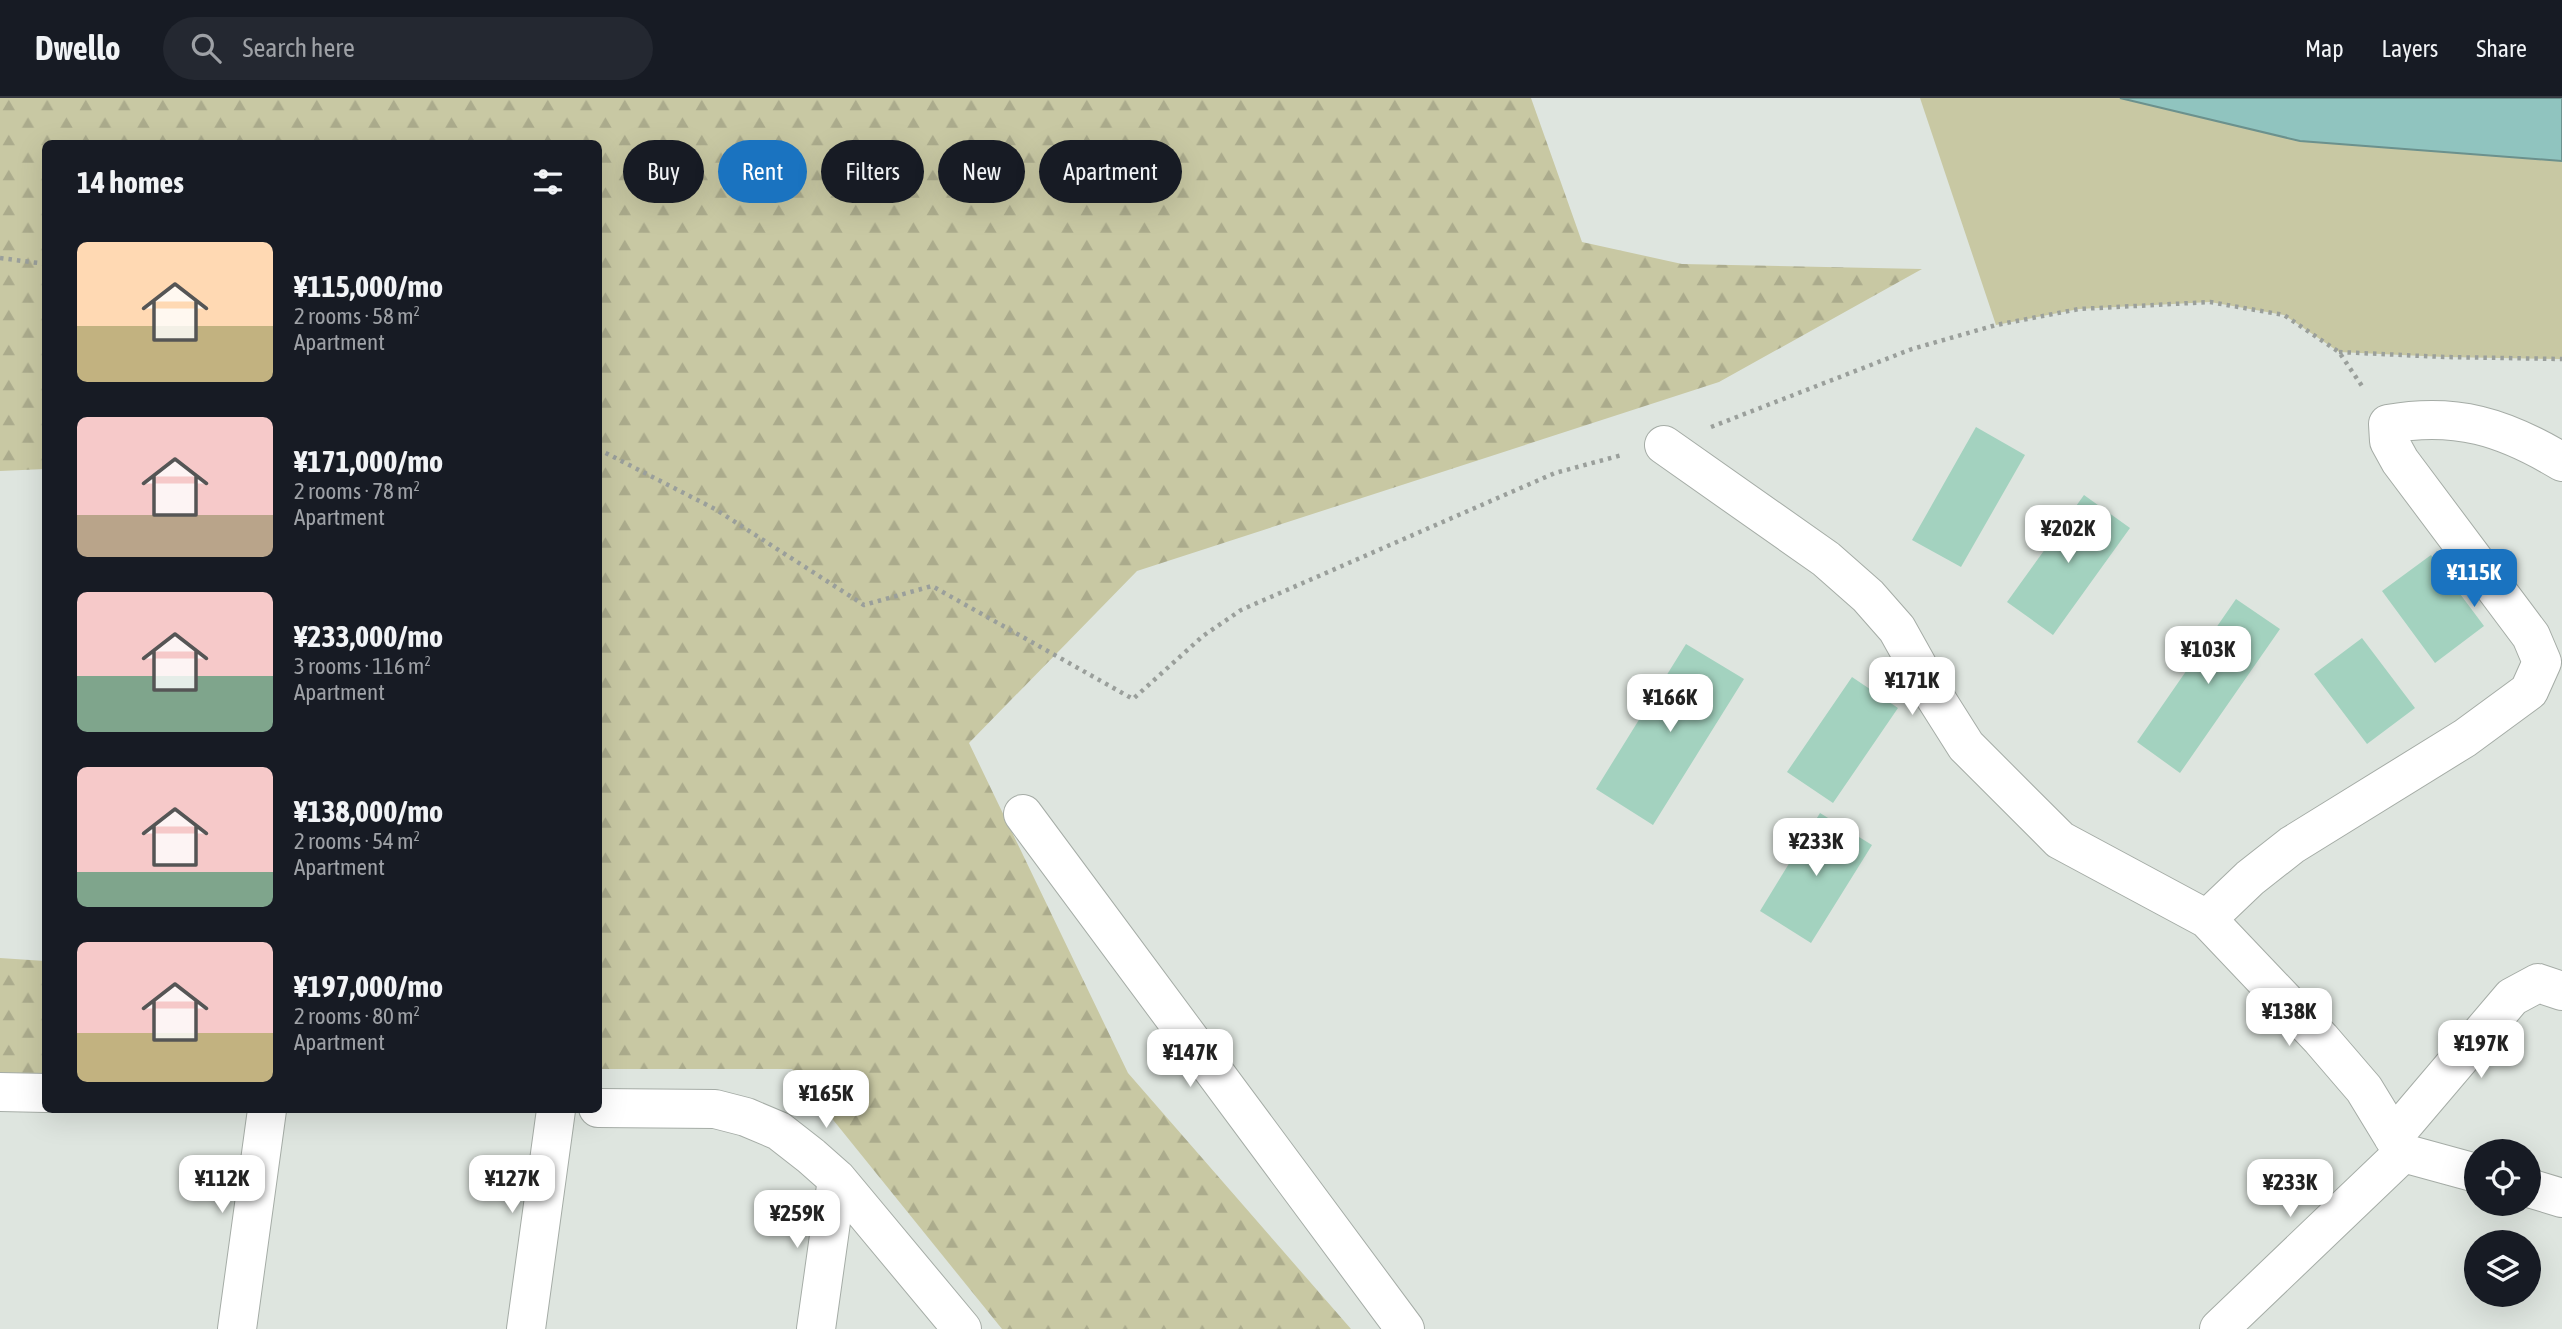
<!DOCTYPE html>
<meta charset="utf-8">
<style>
:root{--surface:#171b24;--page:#242831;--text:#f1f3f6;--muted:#9ea1a6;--line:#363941;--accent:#1a73c0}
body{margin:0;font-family:"Asap Condensed",sans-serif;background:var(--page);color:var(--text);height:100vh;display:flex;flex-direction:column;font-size:26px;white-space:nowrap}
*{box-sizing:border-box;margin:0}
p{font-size:23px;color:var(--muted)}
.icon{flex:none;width:38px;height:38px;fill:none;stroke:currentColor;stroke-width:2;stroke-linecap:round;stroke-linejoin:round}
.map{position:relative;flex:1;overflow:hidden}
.drawer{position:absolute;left:42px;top:42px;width:560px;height:973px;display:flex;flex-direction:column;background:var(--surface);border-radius:10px;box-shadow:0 7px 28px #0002}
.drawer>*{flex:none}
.top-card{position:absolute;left:623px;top:42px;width:665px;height:63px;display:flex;gap:14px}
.fabs{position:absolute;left:2464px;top:1041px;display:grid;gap:14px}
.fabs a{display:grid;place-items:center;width:77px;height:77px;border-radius:50%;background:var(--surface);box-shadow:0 7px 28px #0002;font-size:35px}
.price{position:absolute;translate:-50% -60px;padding:0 16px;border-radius:14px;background:#fff;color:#222;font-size:23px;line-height:46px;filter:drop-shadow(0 2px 4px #0008)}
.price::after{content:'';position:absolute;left:50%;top:42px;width:21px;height:16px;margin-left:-10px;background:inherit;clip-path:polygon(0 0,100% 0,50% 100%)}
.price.current{background:var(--accent);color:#fff}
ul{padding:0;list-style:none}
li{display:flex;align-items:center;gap:21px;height:175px;padding:0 35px}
li span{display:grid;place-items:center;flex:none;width:196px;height:140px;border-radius:10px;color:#555}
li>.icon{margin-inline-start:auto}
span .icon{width:84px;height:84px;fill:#fffc;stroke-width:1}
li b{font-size:30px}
h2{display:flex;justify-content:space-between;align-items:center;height:84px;padding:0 35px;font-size:30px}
.tag{padding:0 24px;border-radius:32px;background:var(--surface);box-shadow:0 7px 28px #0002;font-size:24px;line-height:63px}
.tag.current{background:var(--accent);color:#fff}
header{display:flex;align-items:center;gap:42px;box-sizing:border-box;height:98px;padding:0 35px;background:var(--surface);border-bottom:2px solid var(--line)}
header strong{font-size:33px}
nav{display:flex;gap:38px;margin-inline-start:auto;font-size:24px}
.search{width:490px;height:63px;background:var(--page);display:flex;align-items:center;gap:18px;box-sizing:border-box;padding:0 24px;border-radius:38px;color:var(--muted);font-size:26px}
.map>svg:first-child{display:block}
</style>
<header>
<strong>Dwello</strong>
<div class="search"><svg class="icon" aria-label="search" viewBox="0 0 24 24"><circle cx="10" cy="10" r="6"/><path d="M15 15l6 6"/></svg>Search here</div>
<nav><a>Map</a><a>Layers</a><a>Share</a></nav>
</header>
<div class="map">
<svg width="2562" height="1231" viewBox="0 0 2562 1231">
<defs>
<pattern id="forest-firs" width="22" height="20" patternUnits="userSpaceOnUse" patternTransform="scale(1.75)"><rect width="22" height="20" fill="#c8c8a3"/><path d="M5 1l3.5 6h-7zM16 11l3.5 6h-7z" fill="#abab8c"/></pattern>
</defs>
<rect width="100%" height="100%" fill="#dee5df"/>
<path fill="#c8c8a3" d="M1920 0H2120L2300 43 2562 63V261L2444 259 2339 254 2284 217 2210 204 2079 211 1996 227Z"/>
<path fill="url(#forest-firs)" d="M0 0H1531L1582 144 1682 166 1922 171 1719 284 1137 473 969 645 1128 975 1351 1231H1002L792 971H599L598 46H46L45 371 0 373Z
M0 860 45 863V983L0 986Z"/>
<path fill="#90c4bf" stroke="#6b918d" stroke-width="2" d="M2120 0H2562V63L2300 43Z"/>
<path fill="#a3d2bf" d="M1976 329 2025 357 1961 469 1912 442Z
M2084 397 2130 430 2053 537 2007 504Z
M2431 457 2484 528 2435 565 2382 493Z
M2236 501 2280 531 2180 675 2137 644Z
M2362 540 2415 610 2367 646 2314 576Z
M1686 546 1744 581 1653 727 1596 691Z
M1852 579 1898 610 1833 705 1787 674Z
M1820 715 1872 747 1811 845 1760 813Z"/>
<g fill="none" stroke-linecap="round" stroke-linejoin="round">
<defs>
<path id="minor" d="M1664 347 1826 461 1868 498 1897 531 1935 599 1966 648 2060 742 2207 821 2321 941 2364 991 2403 1055 2476 1075
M1023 716 1405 1231
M2207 821 2250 780 2292 747 2465 640 2529 593 2542 564 2531 538 2400 363 2389 343 2388 326C2456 314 2504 329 2562 364
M0 994 46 995
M598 1010 715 1011 746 1019 779 1033 811 1058 837 1081 962 1231
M2393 1039 2512 899 2538 885 2562 893
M2529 1090 2562 1100
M237 1231 267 1012
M526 1231 556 1012
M816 1231 837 1081
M2219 1231 2403 1055"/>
</defs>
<use href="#minor" stroke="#a5aca6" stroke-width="40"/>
<path stroke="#9a9f9b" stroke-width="4.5" stroke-dasharray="3.5 5" stroke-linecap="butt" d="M0 160 46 166
M2339 254 2444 259 2562 261
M1711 329 1912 251 1996 227 2079 211 2210 204 2284 217 2339 254 2364 291
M598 351 715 411 864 507 932 488 1133 601 1203 538 1241 512 1555 375 1622 357"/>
<use href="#minor" stroke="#fff" stroke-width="38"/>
</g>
</svg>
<div class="fabs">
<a><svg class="icon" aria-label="locate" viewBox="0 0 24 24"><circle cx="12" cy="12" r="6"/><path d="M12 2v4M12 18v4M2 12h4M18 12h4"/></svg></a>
<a><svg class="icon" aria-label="layers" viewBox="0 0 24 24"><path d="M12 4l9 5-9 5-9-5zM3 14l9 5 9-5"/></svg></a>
</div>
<b class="price" style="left:2068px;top:467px">¥202K</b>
<b class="price current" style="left:2474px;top:511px">¥115K</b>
<b class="price" style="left:2208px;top:588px">¥103K</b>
<b class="price" style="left:1912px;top:619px">¥171K</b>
<b class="price" style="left:1670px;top:636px">¥166K</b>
<b class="price" style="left:1816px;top:780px">¥233K</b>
<b class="price" style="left:2289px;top:950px">¥138K</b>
<b class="price" style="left:2481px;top:982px">¥197K</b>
<b class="price" style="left:1190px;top:991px">¥147K</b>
<b class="price" style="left:826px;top:1032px">¥165K</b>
<b class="price" style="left:222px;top:1117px">¥112K</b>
<b class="price" style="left:512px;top:1117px">¥127K</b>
<b class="price" style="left:2290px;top:1121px">¥233K</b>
<b class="price" style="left:797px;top:1152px">¥259K</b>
<div class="top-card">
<a class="tag">Buy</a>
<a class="tag current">Rent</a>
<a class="tag">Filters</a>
<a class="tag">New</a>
<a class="tag">Apartment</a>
</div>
<section class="drawer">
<h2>14 homes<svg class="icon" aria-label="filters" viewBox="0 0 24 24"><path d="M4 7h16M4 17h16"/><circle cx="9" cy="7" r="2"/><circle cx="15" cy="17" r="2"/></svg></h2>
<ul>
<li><span style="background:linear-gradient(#ffd9b3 60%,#c2b280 0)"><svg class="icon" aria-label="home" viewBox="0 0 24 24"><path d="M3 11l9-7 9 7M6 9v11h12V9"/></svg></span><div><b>¥115,000/mo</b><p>2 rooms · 58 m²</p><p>Apartment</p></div></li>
<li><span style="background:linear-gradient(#f6c9c9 70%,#b9a48a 0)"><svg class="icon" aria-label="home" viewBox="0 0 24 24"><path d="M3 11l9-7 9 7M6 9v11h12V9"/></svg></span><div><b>¥171,000/mo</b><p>2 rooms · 78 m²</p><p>Apartment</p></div></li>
<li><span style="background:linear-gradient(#f6c9c9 60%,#7fa58c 0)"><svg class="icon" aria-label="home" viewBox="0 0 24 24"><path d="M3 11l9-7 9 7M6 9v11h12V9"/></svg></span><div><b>¥233,000/mo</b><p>3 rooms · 116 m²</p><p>Apartment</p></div></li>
<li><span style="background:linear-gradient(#f6c9c9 75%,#7fa58c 0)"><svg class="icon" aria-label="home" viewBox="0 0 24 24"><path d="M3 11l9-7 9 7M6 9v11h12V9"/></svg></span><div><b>¥138,000/mo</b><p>2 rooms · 54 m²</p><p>Apartment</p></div></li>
<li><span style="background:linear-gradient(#f6c9c9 65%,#c2b280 0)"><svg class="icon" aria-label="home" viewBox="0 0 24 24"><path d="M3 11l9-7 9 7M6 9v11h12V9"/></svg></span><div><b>¥197,000/mo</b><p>2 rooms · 80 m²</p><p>Apartment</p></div></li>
</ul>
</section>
</div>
